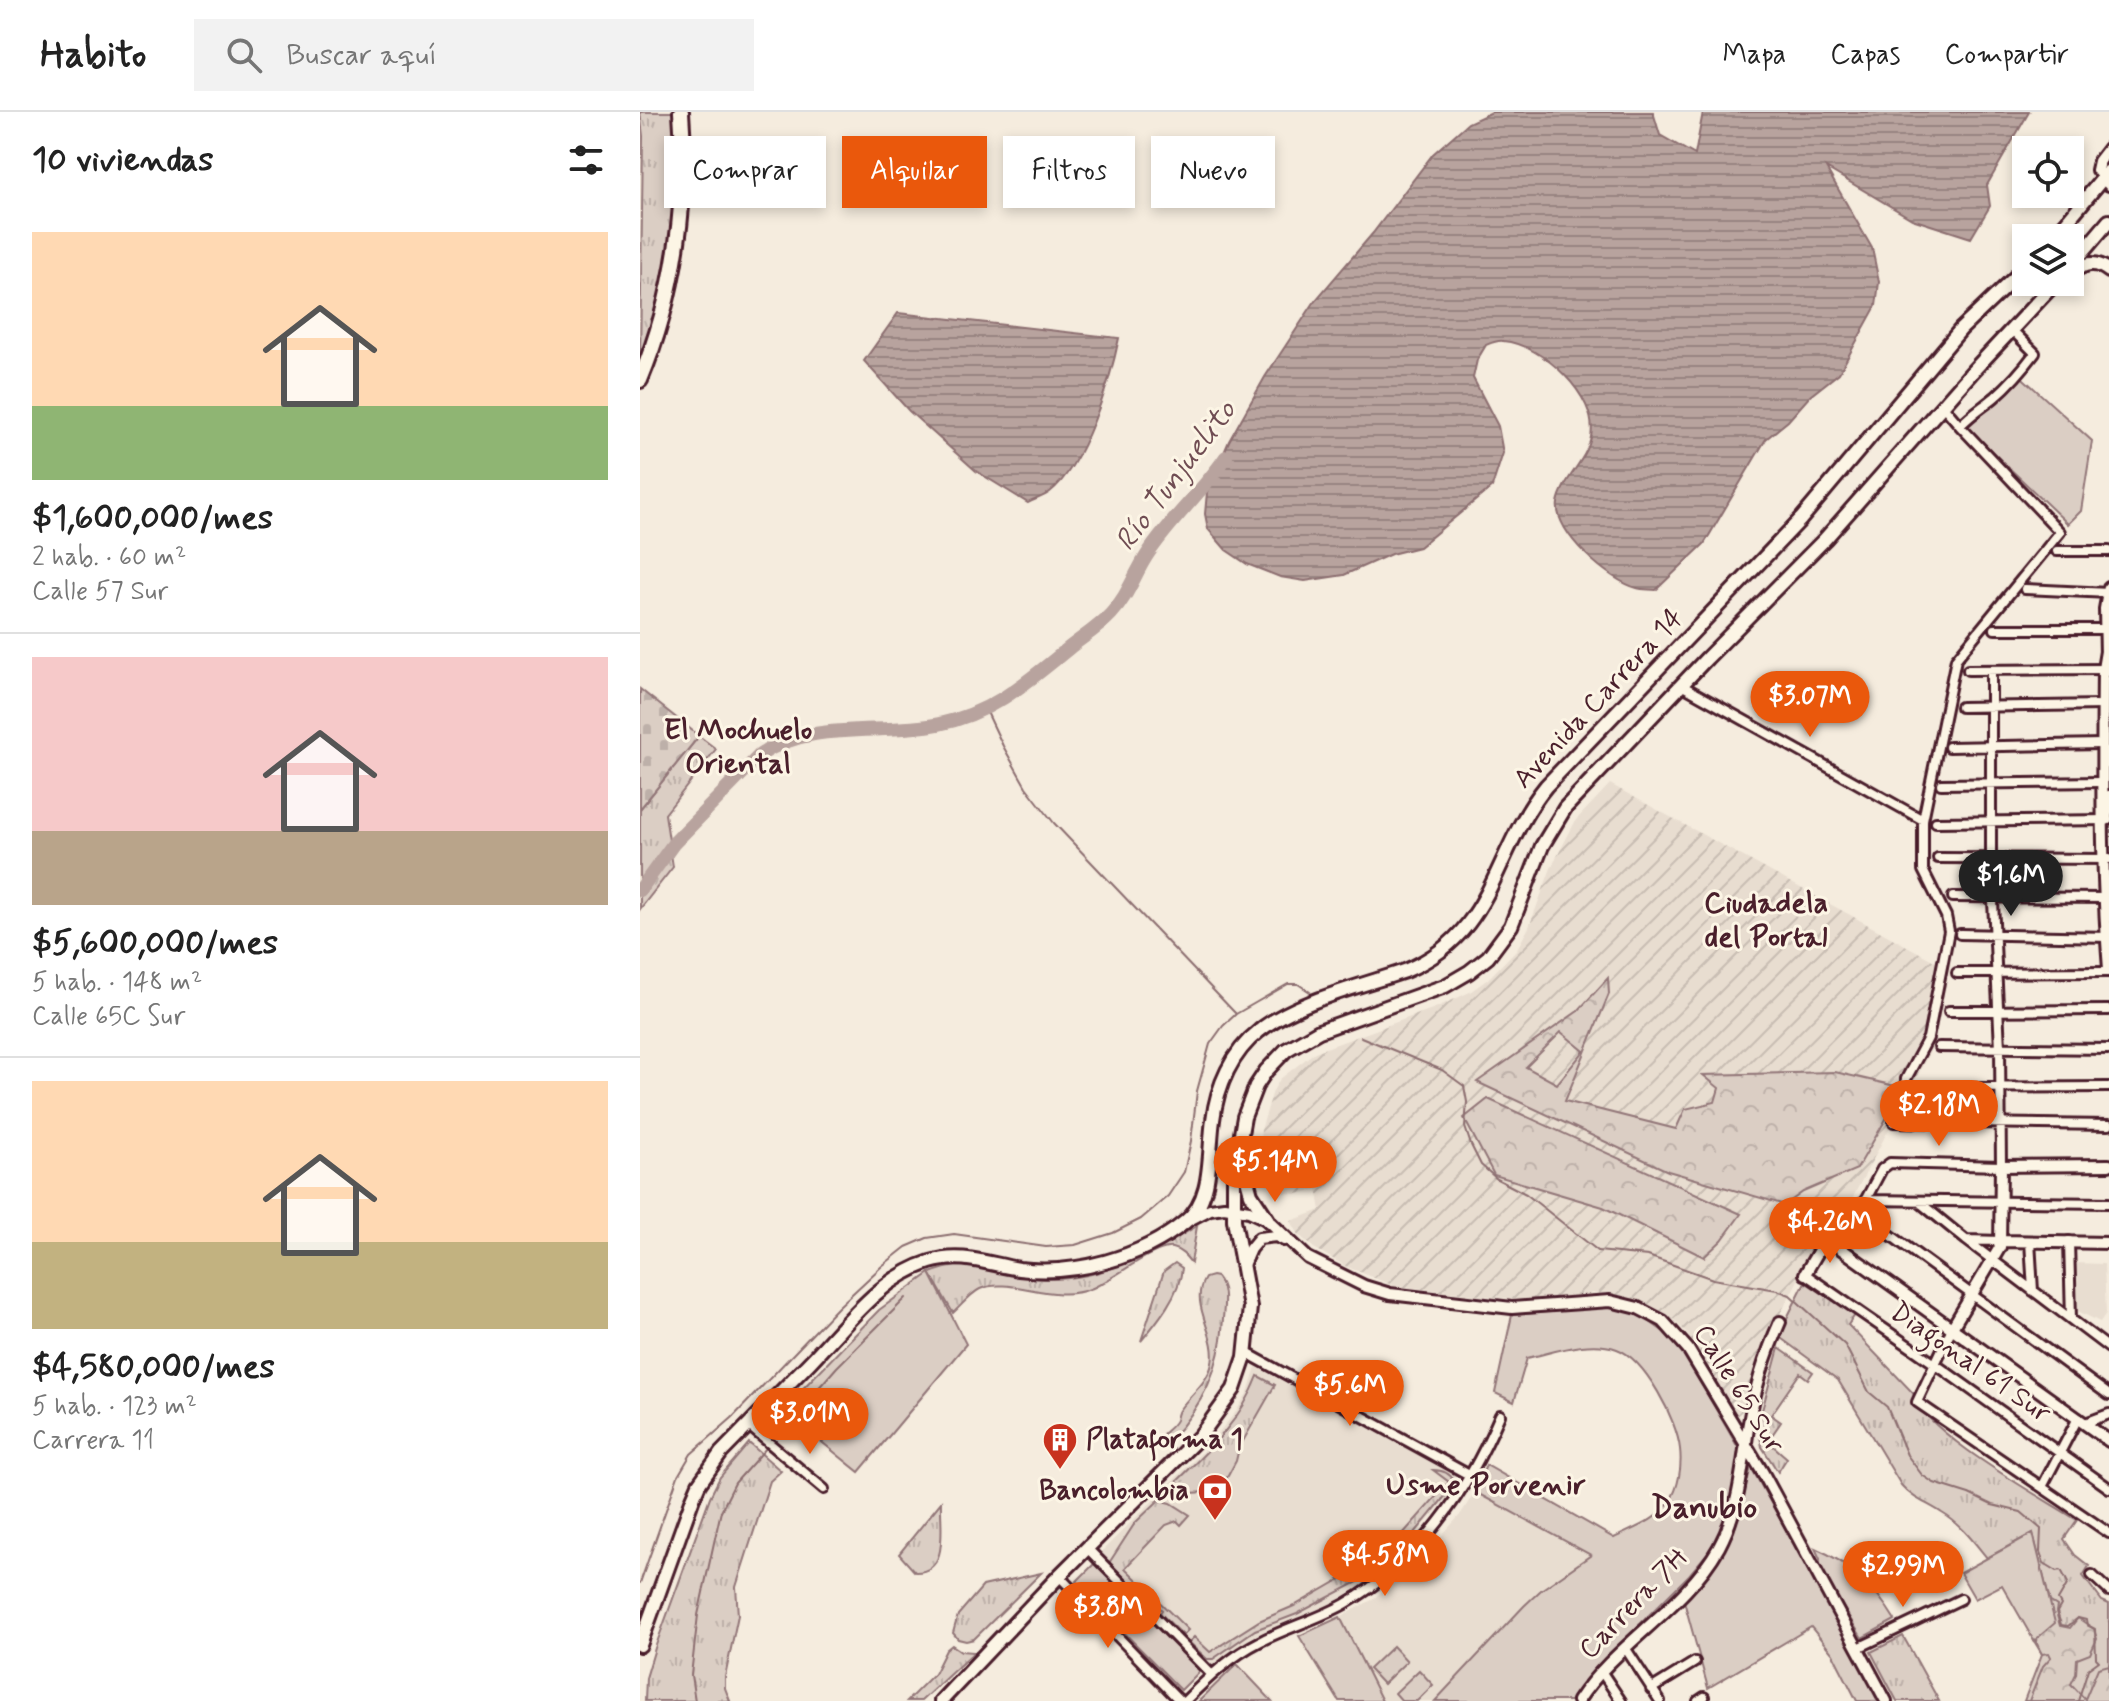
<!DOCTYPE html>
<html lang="es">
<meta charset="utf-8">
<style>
:root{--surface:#fff;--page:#f2f2f2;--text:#222;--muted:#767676;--line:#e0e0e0;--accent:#ea580c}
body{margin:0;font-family:Mynerve,sans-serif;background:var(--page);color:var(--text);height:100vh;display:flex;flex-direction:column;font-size:30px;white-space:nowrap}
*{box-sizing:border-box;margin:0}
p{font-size:26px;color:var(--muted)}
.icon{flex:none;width:44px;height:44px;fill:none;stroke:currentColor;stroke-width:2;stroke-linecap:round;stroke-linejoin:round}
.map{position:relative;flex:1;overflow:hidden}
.drawer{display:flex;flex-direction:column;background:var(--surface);width:640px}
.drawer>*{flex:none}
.hud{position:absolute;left:24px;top:24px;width:760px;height:72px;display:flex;gap:16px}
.tools{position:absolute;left:1372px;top:24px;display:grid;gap:16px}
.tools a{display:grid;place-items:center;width:72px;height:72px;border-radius:0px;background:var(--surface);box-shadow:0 4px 12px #0003;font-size:40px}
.price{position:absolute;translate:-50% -68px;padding:0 18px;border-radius:28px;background:var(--accent);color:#fff;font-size:26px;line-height:52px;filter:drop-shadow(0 2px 4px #0008)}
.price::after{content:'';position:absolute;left:50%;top:48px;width:24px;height:18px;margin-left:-12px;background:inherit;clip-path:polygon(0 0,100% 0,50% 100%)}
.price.on{background:#222;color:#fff}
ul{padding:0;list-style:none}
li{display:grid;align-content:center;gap:16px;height:424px;padding:0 32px}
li+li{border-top:2px solid var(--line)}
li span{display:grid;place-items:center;height:248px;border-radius:0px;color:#555}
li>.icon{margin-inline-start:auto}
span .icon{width:144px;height:144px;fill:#fffc;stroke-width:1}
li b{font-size:34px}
h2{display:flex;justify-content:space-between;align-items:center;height:96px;padding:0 32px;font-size:34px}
.pill{padding:0 28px;border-radius:0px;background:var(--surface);box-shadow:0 4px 12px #0003;font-size:28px;line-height:72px}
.pill.on{background:var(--accent);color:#fff}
header{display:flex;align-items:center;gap:48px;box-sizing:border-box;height:112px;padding:0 40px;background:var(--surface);border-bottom:2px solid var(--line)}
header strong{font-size:38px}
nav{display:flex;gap:44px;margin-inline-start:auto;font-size:28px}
.search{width:560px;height:72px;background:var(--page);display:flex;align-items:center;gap:20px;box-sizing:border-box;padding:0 28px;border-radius:0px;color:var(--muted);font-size:30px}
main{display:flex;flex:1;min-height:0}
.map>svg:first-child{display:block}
</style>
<header>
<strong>Habito</strong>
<div class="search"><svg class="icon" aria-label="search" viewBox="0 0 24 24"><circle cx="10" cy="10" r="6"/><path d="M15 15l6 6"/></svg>Buscar aquí</div>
<nav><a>Mapa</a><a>Capas</a><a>Compartir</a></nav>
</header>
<main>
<section class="drawer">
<h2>10 viviendas<svg class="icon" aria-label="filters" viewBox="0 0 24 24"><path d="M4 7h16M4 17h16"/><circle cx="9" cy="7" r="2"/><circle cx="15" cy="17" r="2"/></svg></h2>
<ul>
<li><span style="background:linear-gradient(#ffd9b3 70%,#8fb573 0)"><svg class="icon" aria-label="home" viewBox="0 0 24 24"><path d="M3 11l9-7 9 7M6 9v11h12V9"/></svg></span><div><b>$1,600,000/mes</b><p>2 hab. · 60 m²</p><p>Calle 57 Sur</p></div></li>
<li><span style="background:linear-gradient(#f6c9c9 70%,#b9a48a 0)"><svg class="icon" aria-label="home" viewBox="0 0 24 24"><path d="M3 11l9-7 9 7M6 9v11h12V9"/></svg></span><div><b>$5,600,000/mes</b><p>5 hab. · 148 m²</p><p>Calle 65C Sur</p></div></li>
<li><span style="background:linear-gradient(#ffd9b3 65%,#c2b280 0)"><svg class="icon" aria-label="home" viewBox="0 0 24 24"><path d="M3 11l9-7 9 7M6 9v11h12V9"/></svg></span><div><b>$4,580,000/mes</b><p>5 hab. · 123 m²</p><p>Carrera 11</p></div></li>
</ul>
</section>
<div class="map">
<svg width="1469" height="1589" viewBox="0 0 1469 1589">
<defs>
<pattern id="industrial-furrows" width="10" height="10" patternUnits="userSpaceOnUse" patternTransform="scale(2)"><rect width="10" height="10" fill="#e8ddd0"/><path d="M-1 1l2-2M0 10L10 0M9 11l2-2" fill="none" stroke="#c8bdb3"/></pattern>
<pattern id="grass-tufts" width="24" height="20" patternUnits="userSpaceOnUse" patternTransform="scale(2)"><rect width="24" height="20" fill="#dbcec4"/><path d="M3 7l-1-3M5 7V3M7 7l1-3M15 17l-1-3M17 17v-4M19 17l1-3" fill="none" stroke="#bdb0a9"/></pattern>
<pattern id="forest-crowns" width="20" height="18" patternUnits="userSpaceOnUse" patternTransform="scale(2)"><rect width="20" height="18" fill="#dbcec4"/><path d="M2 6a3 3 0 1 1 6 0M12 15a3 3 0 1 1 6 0" fill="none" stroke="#bdb0a9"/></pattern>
<pattern id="cemetery-stones" width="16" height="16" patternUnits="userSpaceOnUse" patternTransform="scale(2)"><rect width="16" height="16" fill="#dbcec4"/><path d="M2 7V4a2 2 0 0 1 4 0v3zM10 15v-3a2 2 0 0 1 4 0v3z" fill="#bdb0a9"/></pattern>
<pattern id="water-rules" width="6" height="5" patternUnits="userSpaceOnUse" patternTransform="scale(2)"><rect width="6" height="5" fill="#b8a39e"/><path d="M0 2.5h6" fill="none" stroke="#988481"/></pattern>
</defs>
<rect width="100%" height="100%" fill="#f5ecde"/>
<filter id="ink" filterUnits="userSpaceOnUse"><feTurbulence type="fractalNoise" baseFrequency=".0125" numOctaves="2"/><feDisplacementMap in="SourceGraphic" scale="16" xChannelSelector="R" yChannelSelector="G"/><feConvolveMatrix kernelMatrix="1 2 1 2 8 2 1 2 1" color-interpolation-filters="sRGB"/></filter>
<g filter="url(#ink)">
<path fill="#e8ddd0" d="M1433 1151 1464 1152 1466 1201 1460 1210 1436 1198Z
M616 1255 824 1365 756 1447 732 1467 682 1497 628 1517 610 1526 570 1557 458 1443 562 1340 595 1301 608 1280Z
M835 1380 952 1442 901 1478 884 1494 795 1589H742L700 1505 732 1488 779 1449 820 1403Z"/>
<path fill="url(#industrial-furrows)" d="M970 672 1309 857 1294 932 1196 1117 1179 1128 1122 1237 1106 1296 1095 1305 1047 1221 1030 1204 1013 1195 972 1183 955 1181 890 1189 754 1174 705 1154 674 1136 659 1123 651 1109 681 1098 677 1077 657 1082 635 1080 634 1074 625 1070 620 1062 618 1047 621 1018 633 979 640 967 675 940 795 896 830 880 848 867 877 837 889 815 911 756 936 708Z"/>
<path fill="url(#grass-tufts)" stroke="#927678" stroke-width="2" d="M0 0H36C37 23 39 46 39 69 37 132 19 191 0 251L3 24Z
M59 624 76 637 25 702 33 755 0 797V697Z
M557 1114 551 1151C546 1144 541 1138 532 1136 515 1133 470 1170 450 1177 413 1192 369 1164 340 1177 330 1182 321 1194 313 1201L290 1161C302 1157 314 1153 327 1154 354 1155 379 1166 406 1167 460 1169 512 1141 557 1114Z
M535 1151 542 1156C540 1182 517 1210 501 1229L524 1159Z
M572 1164 577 1165C587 1177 584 1192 583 1207 581 1256 563 1293 530 1328L523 1322C526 1319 534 1313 536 1308 537 1305 537 1300 540 1297 550 1283 569 1269 572 1251 578 1222 548 1193 565 1166Z
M1165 1170 1215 1203 1208 1213 1273 1281C1281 1319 1401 1385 1437 1408L1424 1427 1435 1443 1449 1454 1443 1464 1462 1489 1469 1492V1589H1384L1402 1542 1394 1529 1415 1511 1393 1421 1347 1446C1334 1430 1321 1412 1302 1401 1287 1391 1273 1387 1261 1373L1198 1268 1138 1224Z
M1139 1236 1173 1260 1168 1267 1160 1261 1131 1303 1141 1310 1130 1326 1133 1329 1131 1332 1147 1346 1138 1360 1122 1335 1118 1313Z
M618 1264 635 1273 599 1336 596 1349 575 1388 563 1380C550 1381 543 1383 532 1374 566 1341 601 1309 618 1264Z
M109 1331 141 1359 130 1369 96 1475 98 1503 85 1565V1576L90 1589H5L6 1566 15 1536 70 1385 80 1365Z
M793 1358C803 1358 810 1361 814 1369L812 1376 765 1433 733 1462 657 1502 615 1518 573 1547H567L549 1530 554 1525 570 1540 619 1509 654 1494 706 1464 709 1468 716 1465 713 1459 737 1445 760 1422 762 1423 809 1370Z
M519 1388 531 1391 550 1403 541 1413 537 1409 526 1413 485 1456 548 1518 543 1523 520 1501 522 1498 512 1488 509 1490 469 1451 495 1411Z
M301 1390C300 1414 310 1461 275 1460L259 1442Z
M401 1461 334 1527 326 1529 318 1527 313 1521 318 1503 343 1474Z
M1263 1524 1299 1589H1257L1231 1540Z
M312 1533 321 1539 334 1540 281 1589H267L294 1562 306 1538Z"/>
<path fill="url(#forest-crowns)" stroke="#927678" stroke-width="2" fill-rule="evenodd" d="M968 866 969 882 925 989 1036 1017 1045 997 1075 990 1079 976 1063 963 1195 960 1264 976 1217 1057 1163 1080 1145 1093 1028 1059 837 970 938 899ZM921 920 944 939 917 972 886 955Z
M848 987 1101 1102 1082 1128 1064 1145 963 1095 854 1063 824 1006Z
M1409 1489 1417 1494 1416 1500 1420 1514 1430 1516 1438 1506 1454 1517 1457 1527 1450 1542 1437 1547 1436 1562 1431 1572 1445 1587 1458 1556 1469 1553V1589H1389L1403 1554 1411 1545 1409 1541 1402 1542C1388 1518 1398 1511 1409 1489Z"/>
<path fill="url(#cemetery-stones)" stroke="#927678" stroke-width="2" d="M0 577 59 624 0 697Z"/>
<path fill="#dbcec4" stroke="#927678" stroke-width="2" d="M1375 259 1452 329 1441 399 1428 412 1321 310 1332 297 1350 285Z
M290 1161 326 1232 219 1360 142 1298 239 1198Z
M966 1195 986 1198 1003 1205 1031 1225 1043 1240 1100 1339 1092 1397 1076 1431 1049 1463 955 1557 933 1589H795L884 1494 901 1478 951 1443 835 1380 846 1353 974 1426C994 1416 1017 1409 1029 1390 1039 1376 1042 1354 1040 1337 1037 1308 1005 1247 977 1237 949 1227 915 1240 887 1246L874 1290 855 1281 872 1203Z
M1111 1355 1241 1589H1217L1193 1542 1171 1515 1068 1576 1044 1489 1068 1462 1094 1420Z
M1393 1421 1415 1511 1394 1529 1362 1473 1335 1487 1320 1461Z
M1175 1436C1212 1452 1235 1475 1255 1508L1222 1526 1179 1456 1180 1447Z
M454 1452 560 1559 541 1578 435 1471Z
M700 1505 742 1589H699L659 1524Z
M753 1534 767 1549 743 1572 729 1557Z
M597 1552 632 1589H559Z
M779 1558 793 1573 777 1589H762L755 1581Z"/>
<path fill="url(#water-rules)" stroke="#8c6e70" stroke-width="2" d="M852 0H1013L1020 23 1055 43 1063 0H1389L1347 73 1350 94 1331 126 1272 107 1186 56 1232 136 1239 170 1236 194 1199 261 1170 284 1148 309 1126 327 1064 432 1016 478C1010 477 1003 478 997 476 971 470 913 420 918 391 922 368 947 348 951 325 959 284 901 232 863 229 858 228 851 231 846 233L837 248 833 266 858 314 863 341 852 375 779 435 751 442 704 463 665 469 640 465 607 452 586 438 568 417 565 402 567 380 589 329 625 265 675 189 733 121 793 42 828 11Z
M258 201 479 226C471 266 444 354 410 380 404 385 395 387 388 391L336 359 269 299 224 249Z"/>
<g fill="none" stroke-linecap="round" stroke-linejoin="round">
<path stroke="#8c6e70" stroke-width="2" d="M346 598 363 634 386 675 414 711 596 902 648 872H658L670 880
M721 925 802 958 824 974 827 990 825 1015 831 1033 841 1053 857 1067 886 1082 958 1139 1008 1144 1073 1167 1137 1178 1150 1183 1205 1233 1229 1280 1247 1295 1267 1343 1282 1363 1294 1371 1329 1382 1352 1393 1381 1400 1401 1417 1400 1440 1404 1451 1417 1459 1421 1458 1428 1471 1418 1488 1421 1493 1417 1500 1421 1513 1428 1514 1438 1506 1446 1508 1447 1513 1455 1517 1456 1546 1459 1549 1448 1557 1438 1589
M132 1329 197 1255 266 1186
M0 1471 38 1364 51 1342 92 1306 198 1195 242 1154 266 1135 287 1126 314 1122 406 1135 435 1133 473 1121 501 1107 528 1084 544 1060 551 1029 557 979 570 932 583 914 596 902
M55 1589 51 1563 58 1503 81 1399 95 1371 128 1334"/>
<path stroke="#b8a39e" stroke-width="14" d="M0 778 34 731 120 643C173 607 240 624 299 612 353 601 387 570 429 536 443 525 459 515 471 502 489 483 495 460 509 440 532 406 563 379 586 345"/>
<defs>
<path id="minor" d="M1303 294 1320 314
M1417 439H1469
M1385 477 1469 481
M1355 517H1468
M1328 558 1469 557
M1351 558V747L1360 936 1361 1054 1250 1051 1242 1057 1219 1100 1469 1283
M1041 573 1283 708
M1321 595 1463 593
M1309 635 1462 632
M1301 672 1461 670
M1296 710 1468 708
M1298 746 1469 747
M1313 785 1468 786
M1320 822 1469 825
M1317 861 1469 860
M1309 899 1469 898
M1299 935 1469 937
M1266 967 1288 926 1309 819 1306 804 1283 758V708L1316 547 1420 420 1320 314C1331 302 1343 295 1355 285 1371 271 1383 257 1395 241L1372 218
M1275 976 1469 975
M1254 1010 1469 1013
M1225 1088 1469 1091
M1278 1089 1326 1128 1469 1236
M1326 1128 1361 1129
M1390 1129 1393 1179
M1429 1129 1431 1207
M1165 1162 1295 1252 1469 1376
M1312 1216 1277 1290 1469 1421
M605 1240 831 1364
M1445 1311 1469 1302
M109 1314 184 1377
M1402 1375 1438 1306
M447 1436 572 1563
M1452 1463 1469 1479
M419 1464 540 1589
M1218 1536 1321 1487
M986 1537 1020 1589
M961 1559 981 1589
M1011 1577 1055 1550
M545 1589C569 1565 591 1544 621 1529 649 1515 678 1507 705 1492 780 1449 827 1380 860 1303
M1058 1589 1064 1585"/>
<path id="tertiary" d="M1469 36 1459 49 1457 58 1469 73
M1466 539 1463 557C1462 657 1461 757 1469 857
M1466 543 1465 497 1469 475
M1466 708 1469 684
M549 1108 570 1097 584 1095 609 1099 628 1108 668 1146 724 1174 750 1182 872 1196 970 1189 998 1196 1023 1209 1048 1237 1123 1361 1246 1589
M1361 1129 1469 1131
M603 1153 610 1137 619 1126 636 1124 644 1128
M1165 1162 1186 1126 1469 1329
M1312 1216 1360 1135 1361 1054 1469 1053
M938 1589C976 1531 1045 1496 1079 1435 1099 1398 1102 1357 1108 1316 1114 1281 1125 1243 1140 1210"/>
<path id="primary" d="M1413 126 1469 59
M1430 155 1469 109
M1430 161C1444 152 1455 147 1469 159
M601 1046 611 1082 628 1108
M0 1533 53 1386 59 1372 81 1341C111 1310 141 1280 170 1250 206 1213 239 1166 290 1150 322 1140 348 1152 379 1157 434 1164 501 1146 545 1110 574 1087 568 1041 573 1008 577 974 592 940 619 919 654 890 721 874 765 859 857 820 850 743 906 674L1161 407 1321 217 1386 155
M301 1589 419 1464 560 1324 594 1277 605 1245 610 1195 594 1108V1061L604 1005 616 974 626 959 646 938 679 919 805 874 829 860 848 845 871 814 902 734 925 696 1067 546 1185 427 1333 259 1416 170"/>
<path id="trunk" d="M0 268C35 184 48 90 41 0"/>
</defs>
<use href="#minor" stroke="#4a1f2b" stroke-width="14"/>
<use href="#tertiary" stroke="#4a1f2b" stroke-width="16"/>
<use href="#primary" stroke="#4a1f2b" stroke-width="18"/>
<use href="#trunk" stroke="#4a1f2b" stroke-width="20"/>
<use href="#minor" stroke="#fcf5e5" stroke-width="8"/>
<use href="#tertiary" stroke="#fcf5e5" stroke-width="10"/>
<use href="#primary" stroke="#fcf5e5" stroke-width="12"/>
<use href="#trunk" stroke="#fcf5e5" stroke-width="14"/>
</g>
</g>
<defs>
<symbol id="building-pin" viewBox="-11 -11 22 30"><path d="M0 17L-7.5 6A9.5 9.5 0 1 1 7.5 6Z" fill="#c8321e" stroke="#fcf5e5"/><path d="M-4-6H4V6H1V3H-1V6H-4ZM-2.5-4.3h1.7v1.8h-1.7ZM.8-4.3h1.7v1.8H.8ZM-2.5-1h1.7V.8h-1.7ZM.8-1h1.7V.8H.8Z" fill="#fff"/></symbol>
<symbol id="bank-pin" viewBox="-11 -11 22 30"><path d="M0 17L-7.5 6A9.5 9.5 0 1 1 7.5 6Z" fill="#c8321e" stroke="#fcf5e5"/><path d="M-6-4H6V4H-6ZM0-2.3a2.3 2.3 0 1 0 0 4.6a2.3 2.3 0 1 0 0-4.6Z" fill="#fff"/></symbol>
</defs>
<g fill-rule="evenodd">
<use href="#building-pin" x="400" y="1308" width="40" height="54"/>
<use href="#bank-pin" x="555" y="1359" width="40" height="54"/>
</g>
<g text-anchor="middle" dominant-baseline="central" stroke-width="6" stroke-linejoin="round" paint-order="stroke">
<g font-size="28" fill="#4a1f2b" stroke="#fcf5e5">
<text transform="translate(959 587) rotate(-47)">Avenida Carrera 14</text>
<text transform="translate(1330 1251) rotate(35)">Diagonal 61 Sur</text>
<text transform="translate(1098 1277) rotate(58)">Calle 65 Sur</text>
<text transform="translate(994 1492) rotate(-46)">Carrera 7H</text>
</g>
<g font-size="28" font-weight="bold" fill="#4a1f2b" stroke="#fcf5e5" text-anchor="start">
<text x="446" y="1328">Plataforma 1</text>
<text x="549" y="1379" text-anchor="end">Bancolombia</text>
</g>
<g font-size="30" font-style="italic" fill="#704d53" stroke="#fcf5e5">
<text transform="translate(536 364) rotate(-53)">Río Tunjuelito</text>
</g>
<g font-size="30" font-weight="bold" fill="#4a1f2b" stroke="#fcf5e5">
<text x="98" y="618">El Mochuelo<tspan x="98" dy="34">Oriental</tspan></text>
<text x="1126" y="791">Ciudadela<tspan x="1126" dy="34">del Portal</tspan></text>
<text x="846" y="1373">Usme Porvenir</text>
</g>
<g font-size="32" font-weight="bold" fill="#4a1f2b" stroke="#fcf5e5">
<text x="1064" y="1396">Danubio</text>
</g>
</g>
</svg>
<div class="tools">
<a><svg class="icon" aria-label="locate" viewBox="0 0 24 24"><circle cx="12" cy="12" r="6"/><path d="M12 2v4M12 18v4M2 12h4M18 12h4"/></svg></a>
<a><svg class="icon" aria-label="layers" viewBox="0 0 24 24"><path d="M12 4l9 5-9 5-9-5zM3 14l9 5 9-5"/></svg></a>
</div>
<b class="price" style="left:1170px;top:627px">$3.07M</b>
<b class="price on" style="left:1371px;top:806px">$1.6M</b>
<b class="price" style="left:1299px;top:1036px">$2.18M</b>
<b class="price" style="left:635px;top:1092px">$5.14M</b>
<b class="price" style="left:1190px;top:1153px">$4.26M</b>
<b class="price" style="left:710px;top:1316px">$5.6M</b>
<b class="price" style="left:170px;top:1344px">$3.01M</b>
<b class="price" style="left:745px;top:1486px">$4.58M</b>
<b class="price" style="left:1263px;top:1497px">$2.99M</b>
<b class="price" style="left:468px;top:1538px">$3.8M</b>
<div class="hud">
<a class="pill">Comprar</a>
<a class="pill on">Alquilar</a>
<a class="pill">Filtros</a>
<a class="pill">Nuevo</a>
</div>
</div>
</main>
